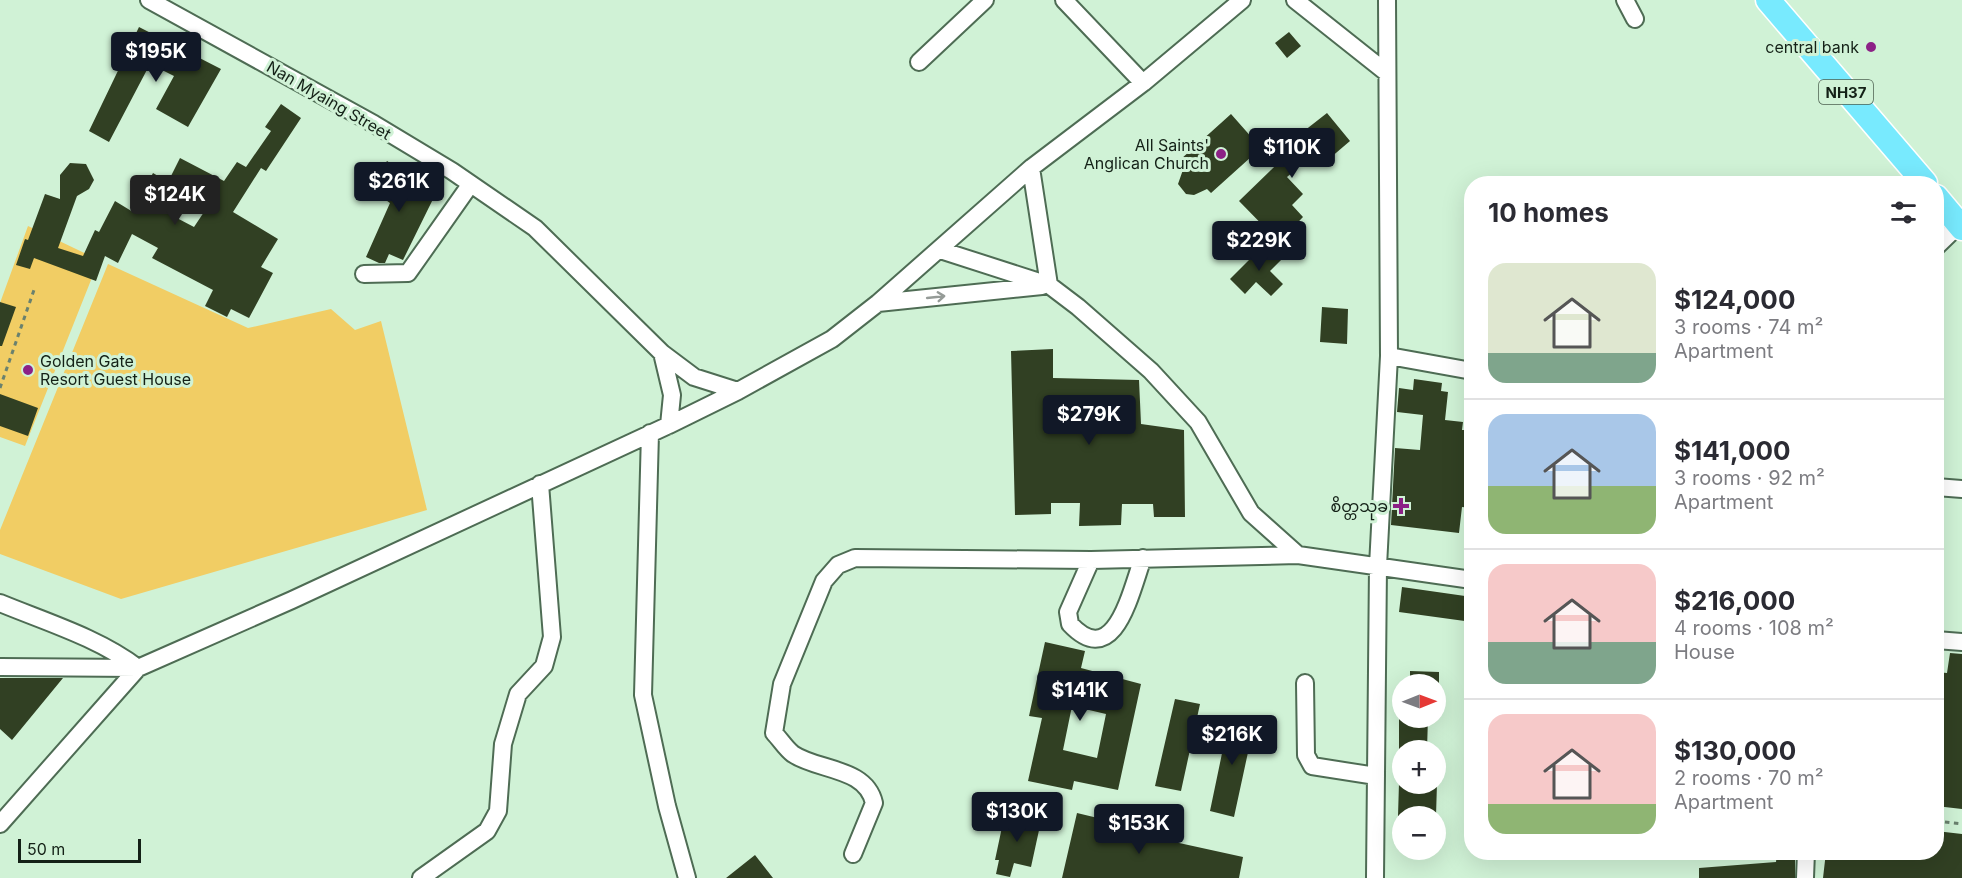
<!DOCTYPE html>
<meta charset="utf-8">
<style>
:root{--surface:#fff;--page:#f2f2f3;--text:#2b2b33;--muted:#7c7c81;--line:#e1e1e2;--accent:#111827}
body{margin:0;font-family:Inter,"Noto Sans Myanmar",sans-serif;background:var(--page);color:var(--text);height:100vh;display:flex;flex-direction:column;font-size:22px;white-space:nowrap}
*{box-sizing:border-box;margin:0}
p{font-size:20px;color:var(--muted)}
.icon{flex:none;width:33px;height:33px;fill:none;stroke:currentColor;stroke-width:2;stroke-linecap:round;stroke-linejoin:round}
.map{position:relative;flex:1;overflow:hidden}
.side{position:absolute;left:1464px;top:176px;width:480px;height:684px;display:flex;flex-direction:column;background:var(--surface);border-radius:24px;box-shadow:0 6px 24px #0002}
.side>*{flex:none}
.needle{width:39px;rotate:89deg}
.buttons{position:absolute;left:1392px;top:674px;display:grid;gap:12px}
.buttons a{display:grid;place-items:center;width:54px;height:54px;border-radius:50%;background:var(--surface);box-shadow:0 6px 24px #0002;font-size:30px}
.scale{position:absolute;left:18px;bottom:15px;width:123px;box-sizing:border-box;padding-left:6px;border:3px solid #142117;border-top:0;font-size:16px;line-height:21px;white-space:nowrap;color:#142117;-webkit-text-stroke:4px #d0f2d6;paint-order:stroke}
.price{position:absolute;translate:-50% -51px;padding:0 14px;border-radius:6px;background:var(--accent);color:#fff;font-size:20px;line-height:39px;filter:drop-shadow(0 2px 3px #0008)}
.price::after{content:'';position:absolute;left:50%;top:36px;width:18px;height:14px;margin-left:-9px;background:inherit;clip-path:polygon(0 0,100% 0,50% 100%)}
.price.on{background:#222;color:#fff}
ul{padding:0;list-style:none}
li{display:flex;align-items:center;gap:18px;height:150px;padding:0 24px}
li+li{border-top:2px solid var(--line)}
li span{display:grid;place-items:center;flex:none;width:168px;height:120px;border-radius:18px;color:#555}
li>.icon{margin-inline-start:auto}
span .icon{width:72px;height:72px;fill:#fffc;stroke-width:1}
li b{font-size:26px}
h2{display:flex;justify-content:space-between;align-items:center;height:72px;padding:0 24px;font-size:26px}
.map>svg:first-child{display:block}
</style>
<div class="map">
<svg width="1962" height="878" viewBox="0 0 1962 878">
<rect width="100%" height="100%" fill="#d0f2d6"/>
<path fill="#f1cd64" d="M28 226 99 260 25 446 0 437V303Z
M108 264 248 328 331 309 355 330 381 321 427 510 121 599 0 554V530Z"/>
<path fill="#314023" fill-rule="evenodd" d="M139 27 221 69 188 127 156 109 174 76 150 64 109 142 89 131Z
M1289 32 1301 46 1287 58 1275 43Z
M281 104 301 118 266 171 261 168 233 212 278 239 261 267 273 273 249 318 231 309 227 317 205 306 213 290 152 258 158 248 132 234 118 263 105 256 96 281 34 258 30 269 16 265 25 239 28 240 45 194 60 199V175L70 163 86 164 94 180 89 189 77 196 58 248 83 256 95 230 99 232 115 201 133 212 153 173 168 182 180 158 224 181 237 162 246 167 271 131 265 127ZM186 191 210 203 194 227 173 216Z
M1327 113 1350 141 1323 164 1314 154 1287 177 1303 194 1292 205 1303 217 1279 242 1239 201 1307 135 1304 131Z
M1231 114 1261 148 1211 193 1207 189 1194 195 1186 194 1178 184 1185 164 1181 159Z
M387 161 436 193 403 260 389 254 385 263H379L366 257 390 203 369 188Z
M1266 243 1282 259 1270 271 1283 284 1271 296 1256 282 1245 294 1230 279Z
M0 302 16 307 2 346H0Z
M1322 307 1348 309 1347 344 1320 342Z
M1053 349V378L1139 380 1141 424 1184 430 1185 517H1154L1153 504H1122L1121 525 1079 526 1080 503H1051V514L1015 515 1011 351Z
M1414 379 1442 383 1441 391 1448 392 1445 420 1463 422 1462 430H1472V508L1462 507 1459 533 1391 525 1395 448 1420 450 1423 415 1397 412 1399 388 1413 390Z
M0 394 38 408 28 436 0 426Z
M1402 587 1472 597V622L1399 612Z
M1045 642 1085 651 1081 668 1141 684 1118 790 1074 781 1072 790 1028 781 1042 718 1029 716ZM1072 706 1106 714 1097 758 1063 750Z
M1950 653 1962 654V809L1936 806V672L1947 673Z
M1410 671 1439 672V684H1410Z
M0 678H63L12 740 0 729Z
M1175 699 1200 704 1181 791 1155 786Z
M1230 715 1255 720 1234 817 1210 811Z
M1399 717H1428L1427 750H1399Z
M1399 783H1437L1436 816H1398Z
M1005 813 1041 821 1031 867 1014 863 1010 877 996 874 999 860H995Z
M1077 813 1131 826 1129 832 1243 857 1239 878H1062Z
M1936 831 1962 834V878H1823L1826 852H1936Z
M1777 852H1795V878H1699V868L1776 862Z
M755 855 773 878H726Z"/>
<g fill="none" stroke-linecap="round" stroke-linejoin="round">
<defs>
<path id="minor" d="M149 0 374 124 452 171 535 228 662 353 672 395 669 425
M1064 0 1143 83
M1295 0 1387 73
M1625 0 1635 19
M919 62 985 0
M1031 168 1049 285
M1936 247 1962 222
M940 250 1049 285 1078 307 1151 371 1198 422 1251 513 1298 555 1472 580
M364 274 408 273 470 185
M878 303 1042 286
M662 353 694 377 738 391
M1389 356 1472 371
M650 433 643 695 667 806 687 878
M1936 487 1962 489
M1091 560 1068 612 1070 624C1115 672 1131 590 1143 558
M0 603C46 622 99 638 138 668
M1936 640 1962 642
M0 667 138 668
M1305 683 1306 755 1312 766 1376 776
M0 824 138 668 292 600 669 425 738 391 832 339 878 303 1031 168 1143 83 1242 0
M853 854 874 803C866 767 818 771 793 754 786 749 780 739 774 733L782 684 824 581 838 565 855 558 1091 560 1298 555
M421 878 487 831 498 811 503 744 518 694 544 666 552 637 540 484
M1375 878 1378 566 1389 356 1387 0
M1805 878 1806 852"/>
<path id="highway" d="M1768 0 1925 183
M1936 197 1962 228"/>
</defs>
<use href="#minor" stroke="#4e6c54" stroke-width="20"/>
<use href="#highway" stroke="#fff" stroke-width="27"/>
<path stroke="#6a816e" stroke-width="3" stroke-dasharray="4.5 4.5" stroke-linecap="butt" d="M0 388 35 287
M1936 821 1962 824"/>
<use href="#minor" stroke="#fff" stroke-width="16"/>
<use href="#highway" stroke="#78eafe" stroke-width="24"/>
</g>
<defs><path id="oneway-shaft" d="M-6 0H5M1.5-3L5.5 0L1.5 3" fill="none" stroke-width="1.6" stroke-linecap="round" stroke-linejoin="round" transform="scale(1.5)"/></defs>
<use stroke="#959b97" href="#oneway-shaft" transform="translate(936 297) rotate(-6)"/>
<g fill="#8c2186" stroke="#d0f2d6" stroke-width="2">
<circle cx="1871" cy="47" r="6"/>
<circle cx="1221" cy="154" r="6"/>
<circle cx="28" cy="370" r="6"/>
<path d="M1398 497h6v6h6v6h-6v6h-6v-6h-6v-6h6z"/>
</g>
<g text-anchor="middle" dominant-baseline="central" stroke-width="6" stroke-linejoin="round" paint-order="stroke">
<rect fill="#d0f2d6" stroke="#4c6050" stroke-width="1.5" x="1819" y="80" width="54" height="24" rx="4.5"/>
<g font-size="15" font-weight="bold" fill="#142117">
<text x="1846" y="92">NH37</text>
</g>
<g font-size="16" fill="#142117" stroke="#d0f2d6" text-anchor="end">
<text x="1859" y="47">central bank</text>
<text x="1209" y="145">All Saints'<tspan x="1209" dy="18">Anglican Church</tspan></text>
<text x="40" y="361" text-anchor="start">Golden Gate<tspan x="40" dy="18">Resort Guest House</tspan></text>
<text x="1388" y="506">စိတ္တသုခ</text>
</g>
<g font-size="16" fill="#142117" stroke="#d0f2d6">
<text transform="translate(329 100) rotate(30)">Nan Myaing Street</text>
</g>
</g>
</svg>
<div class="buttons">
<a><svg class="needle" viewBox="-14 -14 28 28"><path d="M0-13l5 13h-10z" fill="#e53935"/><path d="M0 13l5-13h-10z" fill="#7c7c81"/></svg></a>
<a>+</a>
<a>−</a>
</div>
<div class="scale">50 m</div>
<b class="price" style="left:156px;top:83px">$195K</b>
<b class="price" style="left:1292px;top:179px">$110K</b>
<b class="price" style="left:399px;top:213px">$261K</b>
<b class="price on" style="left:175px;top:226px">$124K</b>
<b class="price" style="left:1259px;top:272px">$229K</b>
<b class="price" style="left:1089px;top:446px">$279K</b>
<b class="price" style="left:1080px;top:722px">$141K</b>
<b class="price" style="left:1232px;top:766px">$216K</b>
<b class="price" style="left:1017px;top:843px">$130K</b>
<b class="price" style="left:1139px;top:855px">$153K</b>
<section class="side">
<h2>10 homes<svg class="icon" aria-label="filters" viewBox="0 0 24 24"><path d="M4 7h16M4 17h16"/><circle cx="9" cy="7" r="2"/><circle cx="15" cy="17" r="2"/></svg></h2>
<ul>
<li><span style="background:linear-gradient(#dfe7d0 75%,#7fa58c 0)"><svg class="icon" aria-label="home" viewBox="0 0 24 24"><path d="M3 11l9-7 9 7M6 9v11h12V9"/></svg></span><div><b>$124,000</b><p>3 rooms · 74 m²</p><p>Apartment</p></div></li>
<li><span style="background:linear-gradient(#a9c7e8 60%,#8fb573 0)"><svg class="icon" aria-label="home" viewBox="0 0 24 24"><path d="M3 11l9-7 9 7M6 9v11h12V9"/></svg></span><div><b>$141,000</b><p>3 rooms · 92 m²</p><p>Apartment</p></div></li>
<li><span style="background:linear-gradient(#f6c9c9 65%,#7fa58c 0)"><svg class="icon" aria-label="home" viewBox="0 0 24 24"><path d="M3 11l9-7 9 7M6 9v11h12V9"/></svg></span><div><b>$216,000</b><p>4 rooms · 108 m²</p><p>House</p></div></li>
<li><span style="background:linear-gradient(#f6c9c9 75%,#8fb573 0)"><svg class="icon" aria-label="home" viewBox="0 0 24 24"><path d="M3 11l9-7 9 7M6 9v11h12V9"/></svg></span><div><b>$130,000</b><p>2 rooms · 70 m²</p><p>Apartment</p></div></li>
</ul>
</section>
</div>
